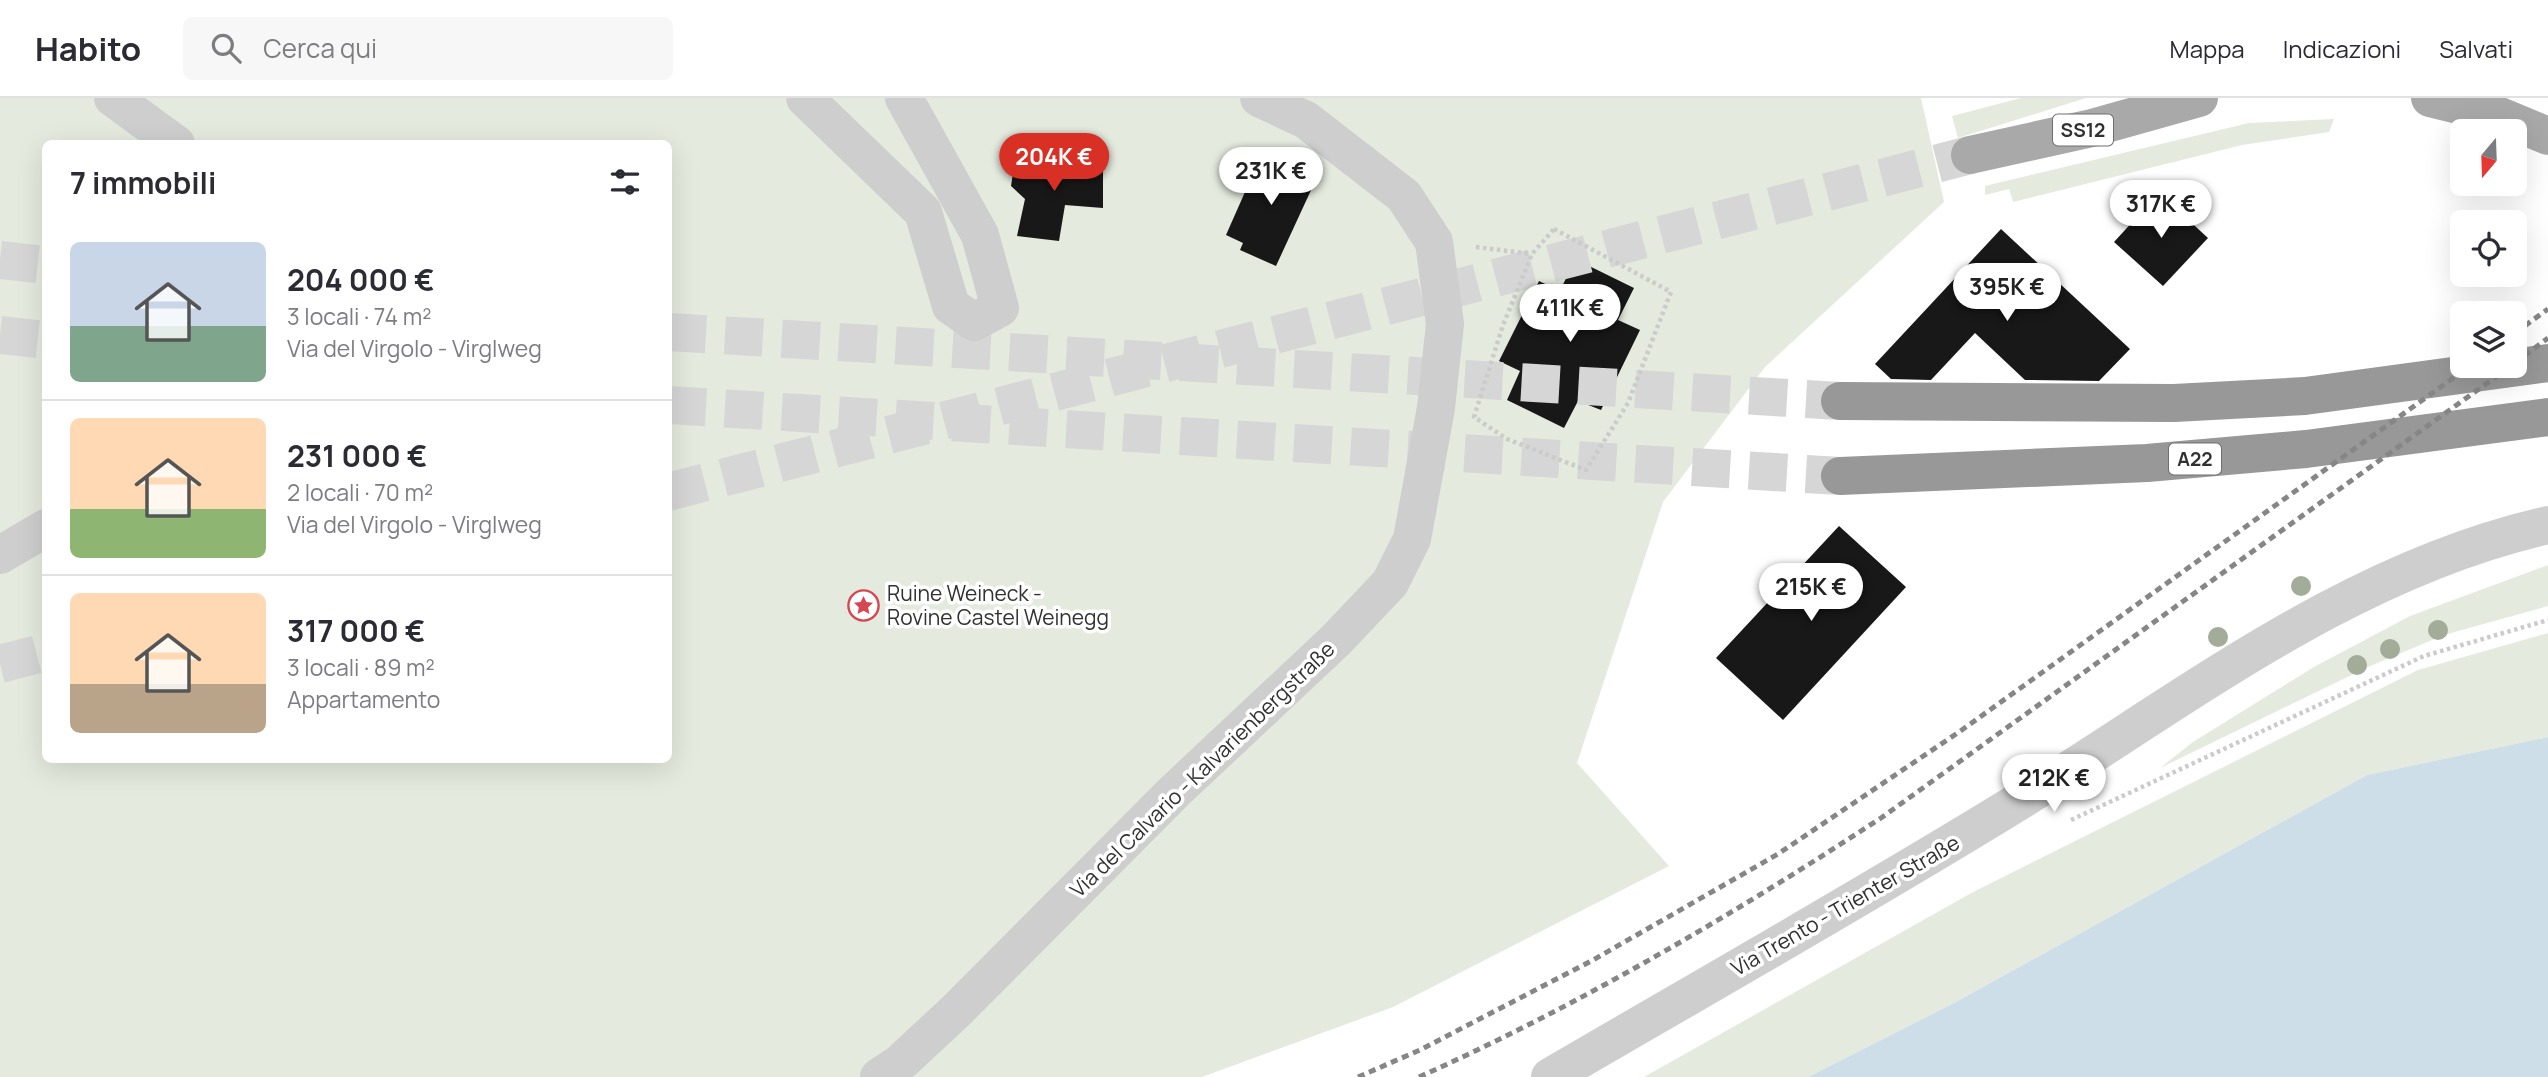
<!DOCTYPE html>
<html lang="it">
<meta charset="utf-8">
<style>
:root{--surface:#fff;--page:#f7f7f7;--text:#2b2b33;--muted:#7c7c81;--line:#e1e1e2;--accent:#d93025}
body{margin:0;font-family:Manrope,sans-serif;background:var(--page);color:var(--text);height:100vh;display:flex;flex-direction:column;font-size:26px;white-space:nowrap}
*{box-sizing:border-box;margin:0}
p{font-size:23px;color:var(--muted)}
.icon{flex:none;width:38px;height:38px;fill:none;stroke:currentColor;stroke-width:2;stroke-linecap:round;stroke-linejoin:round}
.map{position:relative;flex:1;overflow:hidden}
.panel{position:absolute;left:42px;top:42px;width:630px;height:623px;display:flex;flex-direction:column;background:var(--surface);border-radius:10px;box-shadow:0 7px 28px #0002}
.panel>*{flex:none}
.needle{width:46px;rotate:199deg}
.buttons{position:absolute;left:2450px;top:21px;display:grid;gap:14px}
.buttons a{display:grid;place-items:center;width:77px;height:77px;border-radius:10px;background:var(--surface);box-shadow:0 7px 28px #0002;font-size:35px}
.price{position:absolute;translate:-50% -60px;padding:0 16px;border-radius:24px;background:#fff;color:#222;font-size:23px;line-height:46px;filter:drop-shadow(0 2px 4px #0008)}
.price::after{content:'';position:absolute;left:50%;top:42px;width:21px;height:16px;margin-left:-10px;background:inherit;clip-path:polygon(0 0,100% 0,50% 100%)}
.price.selected{background:var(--accent);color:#fff}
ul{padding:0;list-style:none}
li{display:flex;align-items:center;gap:21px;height:175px;padding:0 28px}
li+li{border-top:2px solid var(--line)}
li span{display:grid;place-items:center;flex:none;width:196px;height:140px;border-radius:10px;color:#555}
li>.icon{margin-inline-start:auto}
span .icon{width:84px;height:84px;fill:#fffc;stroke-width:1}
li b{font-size:30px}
h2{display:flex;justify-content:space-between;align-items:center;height:84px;padding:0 28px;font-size:30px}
header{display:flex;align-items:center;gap:42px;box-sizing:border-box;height:98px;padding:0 35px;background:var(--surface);border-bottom:2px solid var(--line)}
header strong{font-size:33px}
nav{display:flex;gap:38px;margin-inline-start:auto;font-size:24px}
.search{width:490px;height:63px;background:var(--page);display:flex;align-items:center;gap:18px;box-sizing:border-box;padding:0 24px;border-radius:10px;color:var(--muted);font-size:26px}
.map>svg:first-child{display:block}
</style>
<header>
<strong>Habito</strong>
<div class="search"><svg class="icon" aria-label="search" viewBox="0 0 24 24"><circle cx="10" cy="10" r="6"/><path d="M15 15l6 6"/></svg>Cerca qui</div>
<nav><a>Mappa</a><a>Indicazioni</a><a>Salvati</a></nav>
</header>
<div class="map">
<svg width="2548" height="979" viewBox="0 0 2548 979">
<rect width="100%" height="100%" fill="#fff"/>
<path fill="#e4eade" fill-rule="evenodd" d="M0 0H1921L1944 104 1765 269 1663 404 1577 665 1669 768 1393 909 1202 979H0ZM46 46H668V662H46Z
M2021 0H2086L1958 40 1952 18Z
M2334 21 2329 34 2242 47 2013 104 2009 91 1985 97V88L2249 25Z
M2548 467V508L2444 537 2368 569 2160 670 2193 644 2314 569 2410 518Z
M2548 535V639L2367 677 1954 905 1808 979H1644L1975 793 2418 572Z"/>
<path fill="#cddee8" d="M2548 639V979H1808L1954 905 2367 677Z"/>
<path fill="#181818" d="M1264 51 1318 77 1276 168 1240 152 1243 145 1226 137Z
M1024 59 1103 67V110L1065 107 1059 143 1017 138 1025 101 1011 88 1014 69Z
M2159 95 2208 140 2163 188 2114 144Z
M2001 131 2130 251 2099 283 2025 282 1975 235 1931 282 1891 281 1875 266Z
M1575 161 1634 190 1618 222 1640 232 1601 312 1578 303 1564 330 1507 302 1520 273 1499 263 1539 183 1560 193Z
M1839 428 1906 489 1783 622 1716 560Z"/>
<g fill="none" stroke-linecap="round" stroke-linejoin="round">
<path stroke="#d6d6d6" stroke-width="38" stroke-dasharray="38 19" stroke-linecap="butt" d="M668 394 1970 57
M0 566 46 554"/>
<path stroke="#d6d6d6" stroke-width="38" stroke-dasharray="38 19" stroke-linecap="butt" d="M0 162 46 167
M668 234 1840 303
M0 237 46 242
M668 307 1840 378"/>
<path stroke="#cbcbcb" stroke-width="4.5" stroke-dasharray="3.5 3.5" stroke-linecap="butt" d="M1554 131 1671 194 1628 305 1586 372 1507 341 1474 319 1503 227 1532 156Z
M1476 149 1532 156
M2071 722 2424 558 2548 522"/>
<path stroke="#cecece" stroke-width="38" d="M113 0 176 46
M805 0 923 114 951 208 974 224 1000 210 980 137 904 0
M0 457 46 430
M879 979 899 966 957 912 1175 693 1335 543 1390 485 1412 441 1436 310 1445 226 1434 144 1404 98 1306 22 1259 0
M1550 979C1709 886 1869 796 2026 699 2193 595 2353 471 2548 427"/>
<path stroke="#a9a9a9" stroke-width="38" d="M2430 0 2495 16 2548 38
M1970 57 2092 30 2199 0"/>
<path stroke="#989898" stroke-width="38" d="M1840 303 2174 305 2305 298 2548 265
M1840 378 2147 365 2306 351 2548 319"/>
<path stroke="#868686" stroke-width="5" stroke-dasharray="7 5" stroke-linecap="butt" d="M2515 235 2548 211
M2515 265 2548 240
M1358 979 1420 952 1593 862 1778 756 1959 634 2470 268
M1419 979C1580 907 1734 816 1881 720L2511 268"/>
</g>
<g fill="#a2ac98">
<circle cx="2301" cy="488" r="10"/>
<circle cx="2438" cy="532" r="10"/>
<circle cx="2218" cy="539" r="10"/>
<circle cx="2390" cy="551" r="10"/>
<circle cx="2357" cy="567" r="10"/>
</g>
<defs>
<symbol id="sight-ring" viewBox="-11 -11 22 22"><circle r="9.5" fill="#fff" stroke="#d54751" stroke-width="1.5"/><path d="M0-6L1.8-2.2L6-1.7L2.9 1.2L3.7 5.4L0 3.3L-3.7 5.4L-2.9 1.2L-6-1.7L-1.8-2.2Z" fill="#d54751"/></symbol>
</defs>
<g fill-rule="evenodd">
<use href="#sight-ring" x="846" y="490" width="35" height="35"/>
</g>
<g text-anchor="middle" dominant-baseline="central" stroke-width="7" stroke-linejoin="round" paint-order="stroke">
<g fill="#fff" stroke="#6f6f6f" stroke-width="2">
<rect x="2053" y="16.5" width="60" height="31" rx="5"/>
<rect x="2169" y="345.5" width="52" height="31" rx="5"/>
</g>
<g font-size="19" font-weight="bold" fill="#313131">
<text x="2083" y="32">SS12</text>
<text x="2195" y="361">A22</text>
</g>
<g font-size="21" fill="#313131" stroke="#fff" text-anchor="start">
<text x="887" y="495">Ruine Weineck -<tspan x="887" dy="24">Rovine Castel Weinegg</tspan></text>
</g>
<g font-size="21" fill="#313131" stroke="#fff">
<text transform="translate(1202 671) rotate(-44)">Via del Calvario - Kalvarienbergstraße</text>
<text transform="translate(1845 807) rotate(-30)">Via Trento - Trienter Straße</text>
</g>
</g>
</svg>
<div class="buttons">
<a><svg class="needle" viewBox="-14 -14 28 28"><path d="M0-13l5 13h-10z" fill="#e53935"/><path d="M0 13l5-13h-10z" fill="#7c7c81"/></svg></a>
<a><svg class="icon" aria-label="locate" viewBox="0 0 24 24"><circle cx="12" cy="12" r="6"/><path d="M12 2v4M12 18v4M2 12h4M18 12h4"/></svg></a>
<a><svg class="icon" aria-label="layers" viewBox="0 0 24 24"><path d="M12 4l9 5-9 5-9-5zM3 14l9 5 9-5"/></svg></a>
</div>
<b class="price selected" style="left:1054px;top:95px">204K €</b>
<b class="price" style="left:1271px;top:109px">231K €</b>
<b class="price" style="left:2161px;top:142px">317K €</b>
<b class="price" style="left:2007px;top:225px">395K €</b>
<b class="price" style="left:1570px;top:246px">411K €</b>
<b class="price" style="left:1811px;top:525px">215K €</b>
<b class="price" style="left:2054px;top:716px">212K €</b>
<section class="panel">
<h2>7 immobili<svg class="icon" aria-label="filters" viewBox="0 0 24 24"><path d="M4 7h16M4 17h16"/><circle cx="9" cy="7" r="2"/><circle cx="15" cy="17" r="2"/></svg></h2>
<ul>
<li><span style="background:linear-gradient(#c9d6e8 60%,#7fa58c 0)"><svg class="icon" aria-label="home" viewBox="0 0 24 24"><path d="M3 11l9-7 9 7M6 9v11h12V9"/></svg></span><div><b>204 000 €</b><p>3 locali · 74 m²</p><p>Via del Virgolo - Virglweg</p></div></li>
<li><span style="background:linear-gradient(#ffd9b3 65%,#8fb573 0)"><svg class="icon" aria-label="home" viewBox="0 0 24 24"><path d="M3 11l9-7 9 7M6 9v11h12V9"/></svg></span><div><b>231 000 €</b><p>2 locali · 70 m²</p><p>Via del Virgolo - Virglweg</p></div></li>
<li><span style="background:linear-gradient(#ffd9b3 65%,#b9a48a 0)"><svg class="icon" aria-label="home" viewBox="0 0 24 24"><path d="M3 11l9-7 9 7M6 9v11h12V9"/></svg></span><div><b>317 000 €</b><p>3 locali · 89 m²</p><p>Appartamento</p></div></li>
</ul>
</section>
</div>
